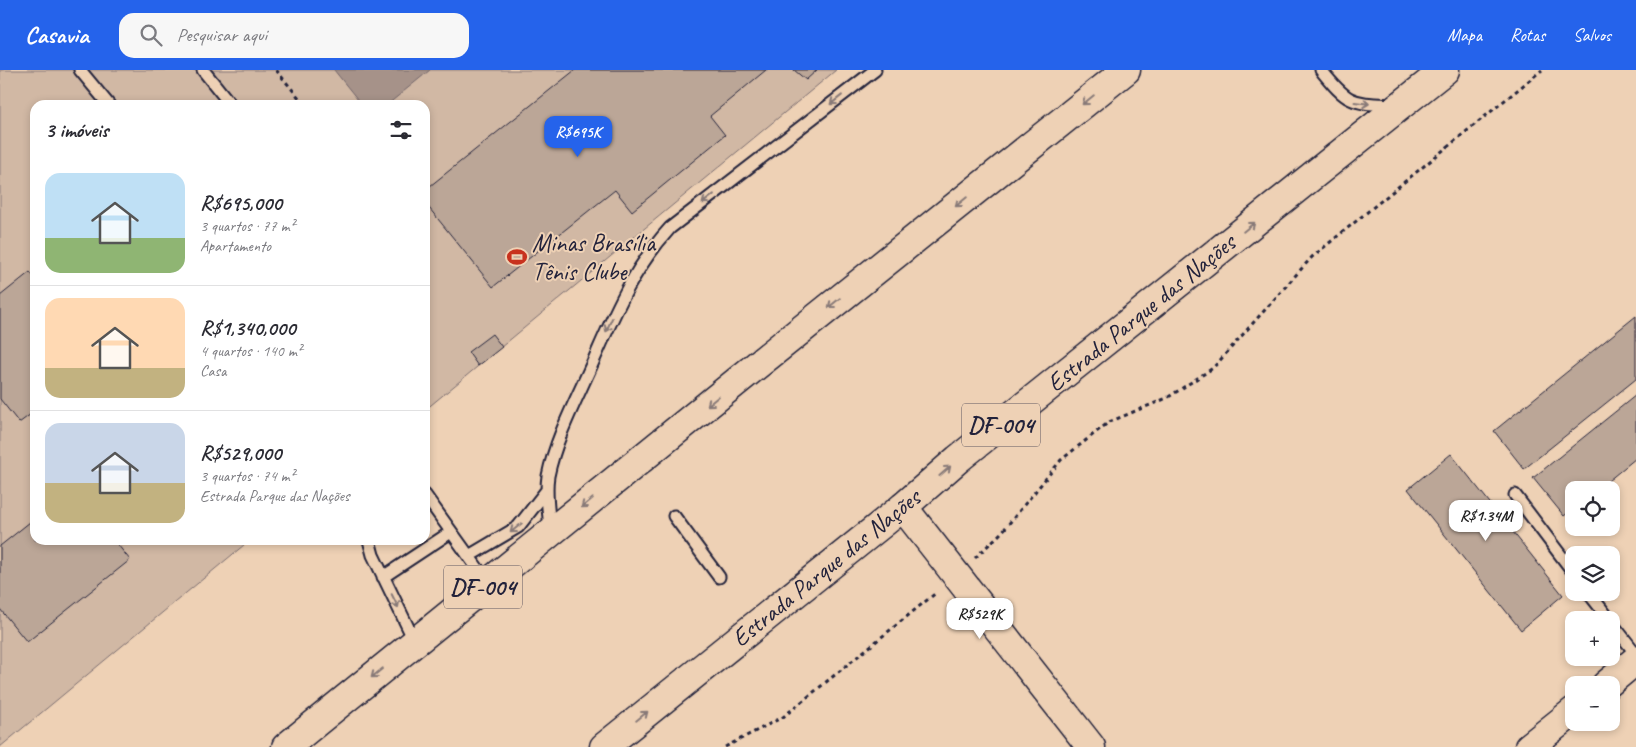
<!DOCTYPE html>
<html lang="pt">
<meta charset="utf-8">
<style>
:root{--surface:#fff;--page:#f7f7f7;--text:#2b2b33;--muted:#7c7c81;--line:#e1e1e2;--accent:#2563eb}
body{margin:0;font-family:Caveat,sans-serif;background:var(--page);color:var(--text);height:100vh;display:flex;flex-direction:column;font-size:19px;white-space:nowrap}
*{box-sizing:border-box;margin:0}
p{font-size:16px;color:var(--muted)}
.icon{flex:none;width:28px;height:28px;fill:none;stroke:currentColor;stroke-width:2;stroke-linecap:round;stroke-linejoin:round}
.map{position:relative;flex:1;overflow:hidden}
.details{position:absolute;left:30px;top:30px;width:400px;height:445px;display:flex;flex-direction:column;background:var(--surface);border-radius:15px;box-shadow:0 2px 8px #0003}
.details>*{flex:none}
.tools{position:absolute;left:1565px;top:411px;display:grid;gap:10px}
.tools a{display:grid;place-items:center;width:55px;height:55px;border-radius:10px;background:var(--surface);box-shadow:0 2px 8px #0003;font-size:25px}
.price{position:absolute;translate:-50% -42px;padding:0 11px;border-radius:10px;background:#fff;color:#222;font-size:16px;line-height:32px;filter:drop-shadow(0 1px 2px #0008)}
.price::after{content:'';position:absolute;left:50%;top:30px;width:15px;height:11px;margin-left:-8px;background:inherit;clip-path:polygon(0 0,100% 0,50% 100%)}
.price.active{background:var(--accent);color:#fff}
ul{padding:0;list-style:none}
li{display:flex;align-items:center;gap:15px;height:125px;padding:0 15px}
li+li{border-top:1px solid var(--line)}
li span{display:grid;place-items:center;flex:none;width:140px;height:100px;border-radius:15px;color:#555}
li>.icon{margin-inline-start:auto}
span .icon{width:60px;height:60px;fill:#fffc;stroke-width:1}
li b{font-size:21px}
h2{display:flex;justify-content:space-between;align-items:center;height:60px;padding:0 15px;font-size:21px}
header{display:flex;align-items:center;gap:30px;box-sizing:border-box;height:70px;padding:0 25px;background:var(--accent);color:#fff}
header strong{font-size:24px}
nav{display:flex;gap:28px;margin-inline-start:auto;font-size:18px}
.search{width:350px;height:45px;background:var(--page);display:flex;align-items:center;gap:12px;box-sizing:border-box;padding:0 18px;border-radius:15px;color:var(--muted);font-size:19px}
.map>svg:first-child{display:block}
</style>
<header>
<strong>Casavia</strong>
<div class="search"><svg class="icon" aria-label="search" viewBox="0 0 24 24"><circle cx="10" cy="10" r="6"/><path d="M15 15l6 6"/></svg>Pesquisar aqui</div>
<nav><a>Mapa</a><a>Rotas</a><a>Salvos</a></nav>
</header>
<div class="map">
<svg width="1636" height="677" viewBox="0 0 1636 677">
<rect width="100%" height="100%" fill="#eed1b5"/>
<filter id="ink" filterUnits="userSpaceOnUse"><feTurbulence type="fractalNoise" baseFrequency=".02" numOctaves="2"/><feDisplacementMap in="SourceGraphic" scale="10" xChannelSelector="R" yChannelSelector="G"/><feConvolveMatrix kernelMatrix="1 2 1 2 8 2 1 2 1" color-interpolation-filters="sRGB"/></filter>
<g filter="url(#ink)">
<path fill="#d1b8a4" stroke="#7a6d70" d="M0 0H836L425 340V35H35V470H250L0 677Z"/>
<path fill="#a69289" stroke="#71656a" d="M334 0H430L387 35H362Z"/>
<path fill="#bba697" stroke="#22223b" d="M575 0H766L710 46 725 65 632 141 615 120 493 217 425 133V120Z
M794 0H817L806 10Z
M30 202 35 208V341L19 353 0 329V226Z
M1636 246V309L1524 399 1494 361Z
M492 264 502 277 478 296 468 282Z
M1636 325V388L1597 420H1574V438L1564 446 1533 408Z
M1451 384 1563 525 1521 560 1408 419Z
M35 448V470H114L130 490 27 572 0 539V476Z"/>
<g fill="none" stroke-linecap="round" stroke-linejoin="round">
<defs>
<path id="service" d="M80 0 109 35
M203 0 231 35
M1321 0C1349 35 1352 33 1395 35
M425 425 488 513
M1515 425 1574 503
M674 446 719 507
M550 460C549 442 545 424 548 406 555 371 573 336 588 303 612 250 630 202 670 158L875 0
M369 470 373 485 415 572
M469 486 518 457 547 420
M383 507 451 462
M1588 522 1610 550
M1611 552 1636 584"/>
<path id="tertiary" d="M903 437 1091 677
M1606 615 1636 590
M1529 677 1574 641"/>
<path id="trunk" d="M286 677 751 300 1126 0
M604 677 903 437 958 389 1445 0"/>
</defs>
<use href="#service" stroke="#22223b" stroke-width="15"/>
<use href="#tertiary" stroke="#22223b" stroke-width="31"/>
<use href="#trunk" stroke="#22223b" stroke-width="31"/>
<path stroke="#22223b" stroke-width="3" stroke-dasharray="4 4" stroke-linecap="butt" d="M276 0 305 35
M975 488 1002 462 1061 390 1109 352 1167 328 1213 298 1312 187 1542 0
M725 677 783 647 937 522"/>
<use href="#service" stroke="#eed1b5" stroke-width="11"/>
<use href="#tertiary" stroke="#eed1b5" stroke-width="28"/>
<use href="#trunk" stroke="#eed1b5" stroke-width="28"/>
</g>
<defs><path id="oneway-shaft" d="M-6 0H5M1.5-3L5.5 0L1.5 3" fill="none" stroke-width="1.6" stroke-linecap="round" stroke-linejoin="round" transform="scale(1.25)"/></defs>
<g stroke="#887a78">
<use href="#oneway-shaft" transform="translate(836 30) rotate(142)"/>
<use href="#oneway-shaft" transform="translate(1088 30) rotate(141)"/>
<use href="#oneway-shaft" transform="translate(1362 33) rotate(7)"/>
<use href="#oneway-shaft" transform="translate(708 129) rotate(142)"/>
<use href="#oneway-shaft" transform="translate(961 132) rotate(141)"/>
<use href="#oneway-shaft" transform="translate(1249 157) rotate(-39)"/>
<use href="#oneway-shaft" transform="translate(834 233) rotate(141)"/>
<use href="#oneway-shaft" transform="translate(609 255) rotate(114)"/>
<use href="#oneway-shaft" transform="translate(713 331) rotate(141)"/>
<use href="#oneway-shaft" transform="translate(945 401) rotate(-41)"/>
<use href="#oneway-shaft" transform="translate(587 433) rotate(141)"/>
<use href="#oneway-shaft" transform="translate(516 458) rotate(141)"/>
<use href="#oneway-shaft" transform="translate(395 531) rotate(64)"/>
<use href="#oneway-shaft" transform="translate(377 603) rotate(141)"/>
<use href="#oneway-shaft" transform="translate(642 646) rotate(-39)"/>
</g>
</g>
<defs>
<symbol id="stadium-bare" viewBox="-9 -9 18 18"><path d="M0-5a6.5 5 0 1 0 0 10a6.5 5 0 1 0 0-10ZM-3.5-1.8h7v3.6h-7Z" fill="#c8321e" stroke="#eed1b5" stroke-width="2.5" paint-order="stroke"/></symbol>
</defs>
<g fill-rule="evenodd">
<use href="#stadium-bare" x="503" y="173" width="28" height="28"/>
</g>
<g text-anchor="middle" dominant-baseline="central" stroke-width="4" stroke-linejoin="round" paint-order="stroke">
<g fill="#eed1b5" stroke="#5f5660" stroke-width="1">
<rect x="962" y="333.5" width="78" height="43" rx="4"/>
<rect x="444" y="495.5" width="78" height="43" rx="4"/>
</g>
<g font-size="24" font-weight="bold" fill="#22223b">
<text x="1001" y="355">DF-004</text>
<text x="483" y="517">DF-004</text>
</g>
<g font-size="25" fill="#22223b" stroke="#eed1b5" text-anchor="start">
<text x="532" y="173">Minas Brasília<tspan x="532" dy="29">Tênis Clube</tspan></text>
</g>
<g font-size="25" fill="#22223b" stroke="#eed1b5">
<text transform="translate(1141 243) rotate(-39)">Estrada Parque das Nações</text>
<text transform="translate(826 498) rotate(-39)">Estrada Parque das Nações</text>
</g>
</g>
</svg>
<div class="tools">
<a><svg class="icon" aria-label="locate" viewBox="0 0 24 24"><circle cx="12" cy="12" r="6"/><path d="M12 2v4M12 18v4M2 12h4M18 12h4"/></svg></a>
<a><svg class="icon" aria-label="layers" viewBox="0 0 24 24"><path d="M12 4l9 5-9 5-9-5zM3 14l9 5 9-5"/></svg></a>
<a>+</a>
<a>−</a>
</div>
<b class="price active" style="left:578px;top:88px">R$695K</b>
<b class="price" style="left:1486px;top:472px">R$1.34M</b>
<b class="price" style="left:980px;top:570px">R$529K</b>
<section class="details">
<h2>3 imóveis<svg class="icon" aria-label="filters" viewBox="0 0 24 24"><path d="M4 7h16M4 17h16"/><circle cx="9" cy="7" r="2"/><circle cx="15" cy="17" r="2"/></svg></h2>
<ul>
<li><span style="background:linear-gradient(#bfe0f5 65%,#8fb573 0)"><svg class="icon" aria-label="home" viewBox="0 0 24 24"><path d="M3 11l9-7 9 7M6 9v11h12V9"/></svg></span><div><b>R$695,000</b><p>3 quartos · 77 m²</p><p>Apartamento</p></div></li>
<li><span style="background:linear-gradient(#ffd9b3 70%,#c2b280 0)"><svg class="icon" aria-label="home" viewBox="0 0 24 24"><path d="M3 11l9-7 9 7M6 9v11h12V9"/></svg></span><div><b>R$1,340,000</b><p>4 quartos · 140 m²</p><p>Casa</p></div></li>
<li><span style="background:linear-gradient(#c9d6e8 60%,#c2b280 0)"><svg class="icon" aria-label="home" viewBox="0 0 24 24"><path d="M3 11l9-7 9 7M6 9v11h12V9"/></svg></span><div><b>R$529,000</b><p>3 quartos · 74 m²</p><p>Estrada Parque das Nações</p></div></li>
</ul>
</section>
</div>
